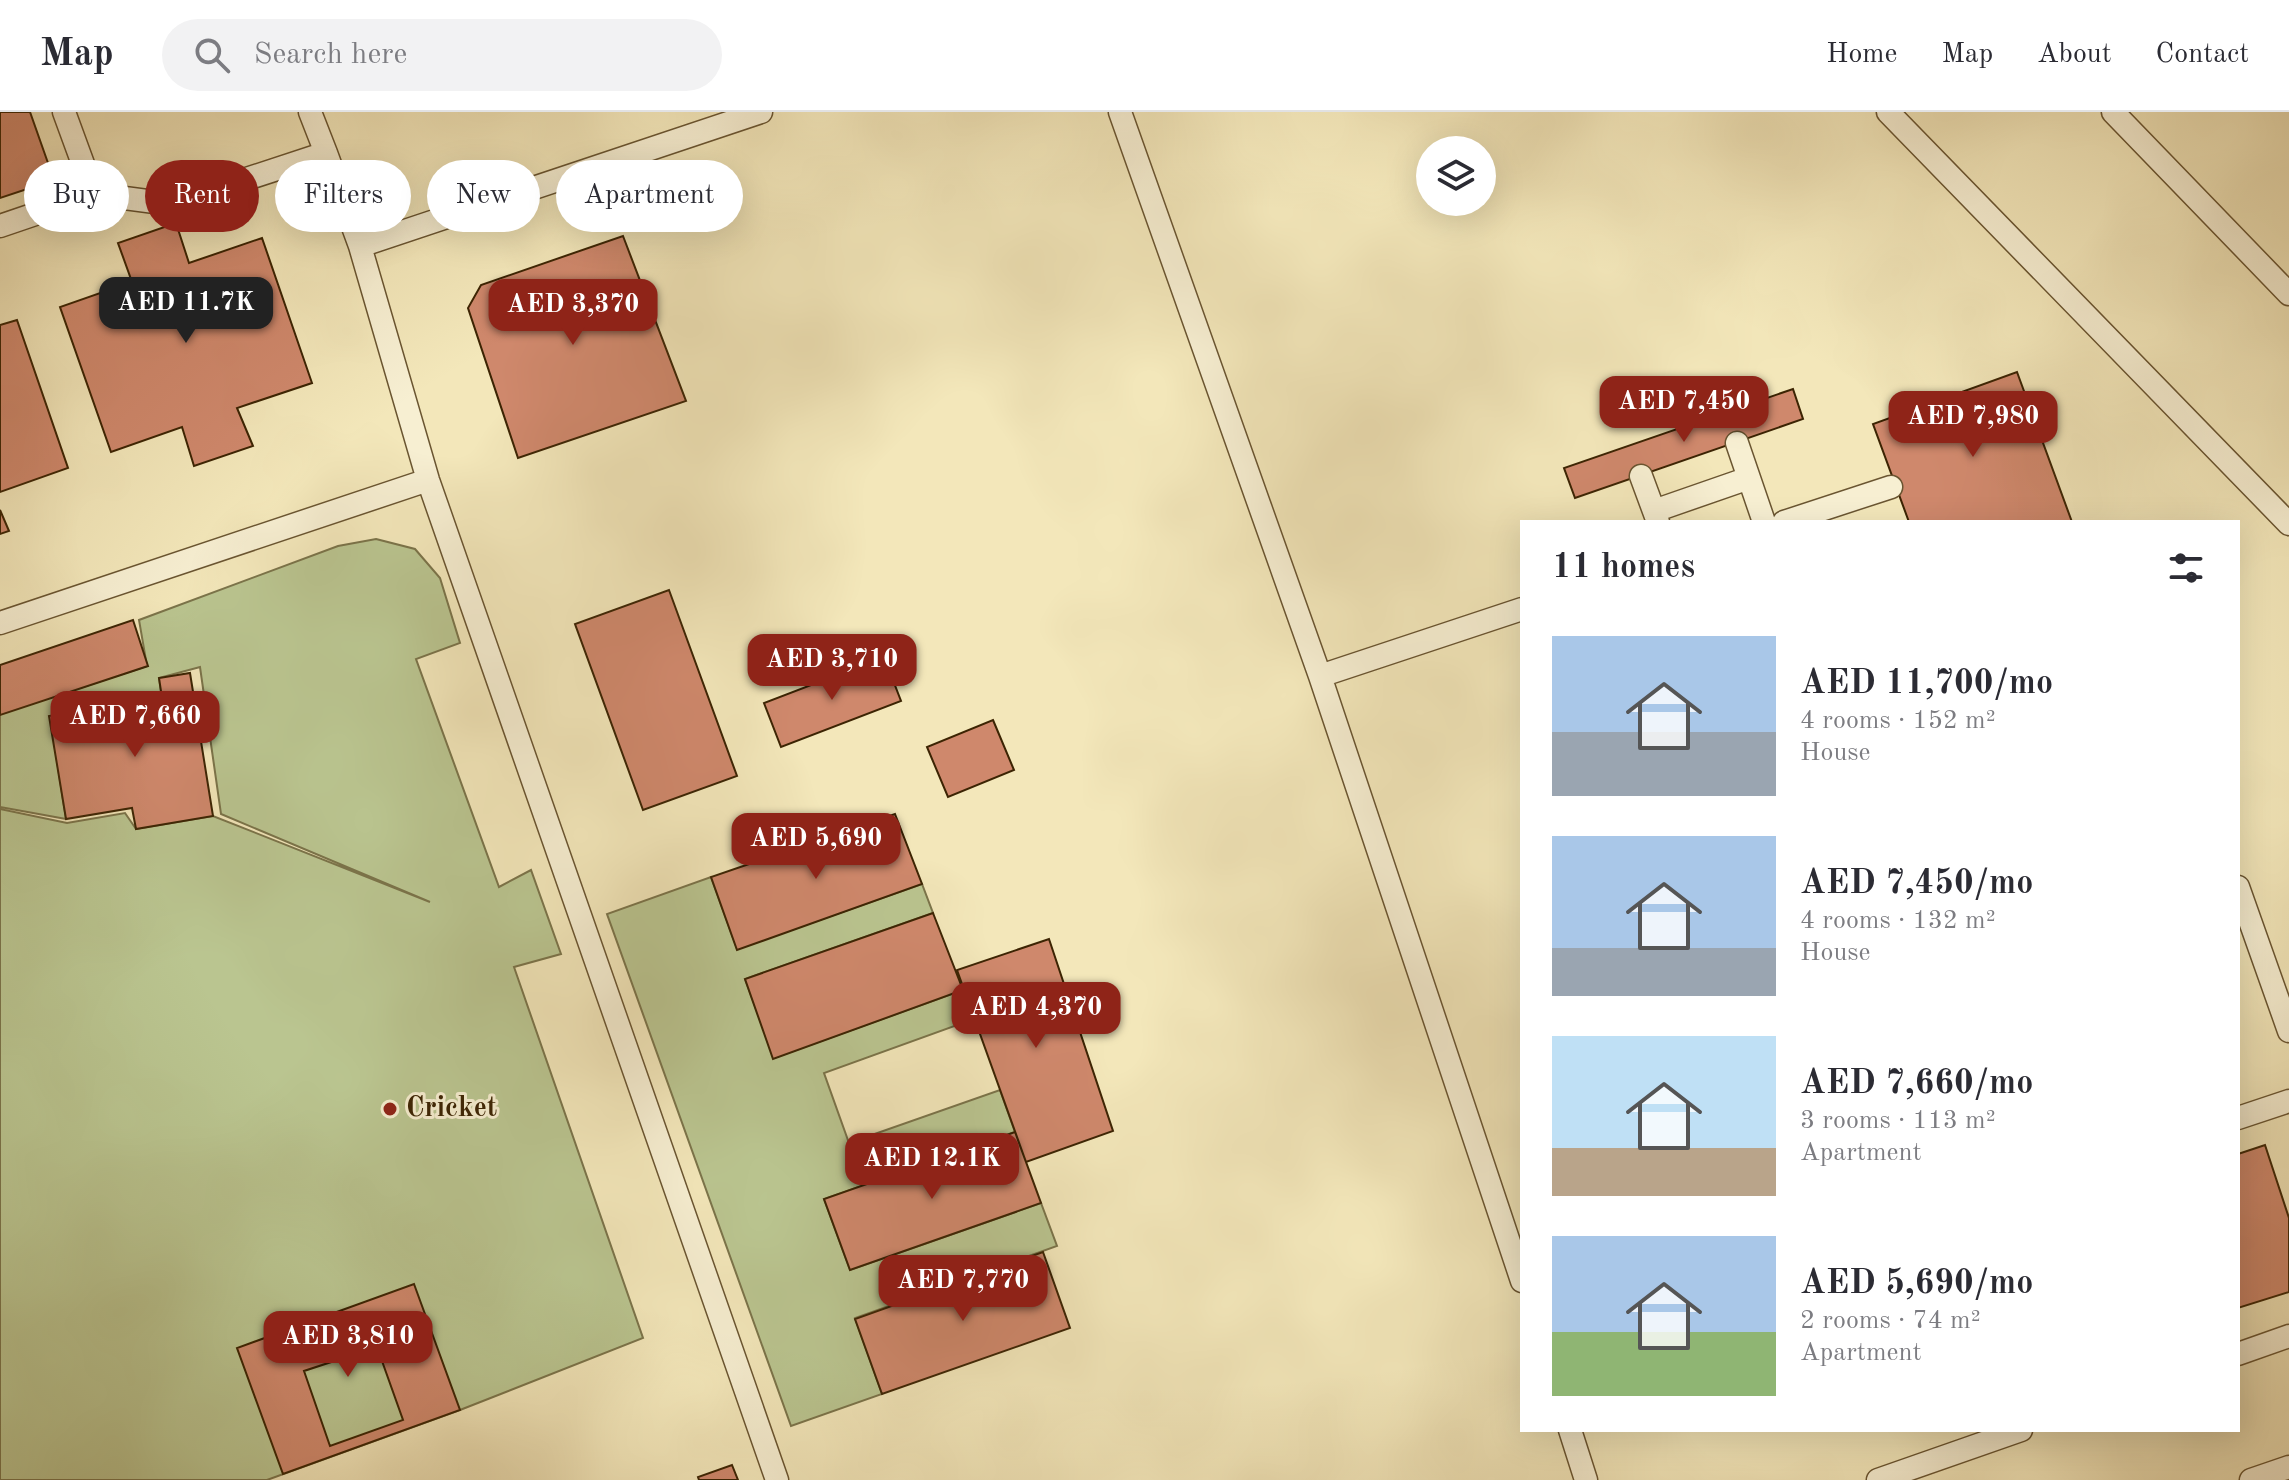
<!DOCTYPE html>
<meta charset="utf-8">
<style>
:root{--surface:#fff;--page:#f2f2f3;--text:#2b2b33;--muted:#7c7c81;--line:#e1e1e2;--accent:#8f2418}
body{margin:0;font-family:"Old Standard TT",serif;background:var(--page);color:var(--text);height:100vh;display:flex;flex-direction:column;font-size:30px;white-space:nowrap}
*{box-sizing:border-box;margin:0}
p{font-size:26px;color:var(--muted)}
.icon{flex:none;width:44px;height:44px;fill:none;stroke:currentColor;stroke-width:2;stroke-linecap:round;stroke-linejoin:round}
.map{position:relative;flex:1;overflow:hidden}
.side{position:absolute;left:1520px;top:408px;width:720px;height:912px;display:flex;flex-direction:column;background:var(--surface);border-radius:0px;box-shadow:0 8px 32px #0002}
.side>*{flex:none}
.guide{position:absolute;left:24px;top:48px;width:760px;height:72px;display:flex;gap:16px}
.controls{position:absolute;left:1416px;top:24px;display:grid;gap:16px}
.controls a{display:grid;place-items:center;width:80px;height:80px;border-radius:50%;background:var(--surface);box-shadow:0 8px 32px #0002;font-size:40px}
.price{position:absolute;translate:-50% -68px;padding:0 18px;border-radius:16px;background:var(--accent);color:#fff;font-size:26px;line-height:52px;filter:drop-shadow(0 2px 4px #0008)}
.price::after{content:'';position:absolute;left:50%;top:48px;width:24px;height:18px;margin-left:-12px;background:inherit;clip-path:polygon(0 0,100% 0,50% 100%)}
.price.selected{background:#222;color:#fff}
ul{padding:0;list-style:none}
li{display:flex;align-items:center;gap:24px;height:200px;padding:0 32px}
li span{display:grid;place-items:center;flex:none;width:224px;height:160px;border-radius:0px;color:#555}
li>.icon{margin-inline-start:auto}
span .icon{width:96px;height:96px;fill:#fffc;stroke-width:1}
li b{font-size:34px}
h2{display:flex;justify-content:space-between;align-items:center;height:96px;padding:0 32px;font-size:34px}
.tag{padding:0 28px;border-radius:36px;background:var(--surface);box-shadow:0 8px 32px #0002;font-size:28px;line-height:72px}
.tag.selected{background:var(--accent);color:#fff}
header{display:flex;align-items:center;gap:48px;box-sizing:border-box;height:112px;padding:0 40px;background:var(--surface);border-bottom:2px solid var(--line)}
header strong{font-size:38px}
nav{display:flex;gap:44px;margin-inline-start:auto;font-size:28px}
.search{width:560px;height:72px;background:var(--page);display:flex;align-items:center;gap:20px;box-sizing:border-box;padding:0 28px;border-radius:44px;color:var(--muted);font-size:30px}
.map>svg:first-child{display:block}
</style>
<header>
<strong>Map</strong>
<div class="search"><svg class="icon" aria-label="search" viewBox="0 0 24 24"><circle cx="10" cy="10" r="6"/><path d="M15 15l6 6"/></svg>Search here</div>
<nav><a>Home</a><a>Map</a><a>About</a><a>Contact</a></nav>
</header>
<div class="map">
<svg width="2289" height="1368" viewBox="0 0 2289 1368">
<rect width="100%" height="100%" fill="#f3e7ba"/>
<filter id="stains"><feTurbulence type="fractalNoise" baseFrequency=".0025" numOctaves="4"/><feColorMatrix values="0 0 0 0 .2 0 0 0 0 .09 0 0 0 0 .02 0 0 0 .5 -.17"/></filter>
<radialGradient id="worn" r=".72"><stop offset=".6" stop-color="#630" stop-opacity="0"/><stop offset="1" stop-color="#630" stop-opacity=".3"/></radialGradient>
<path fill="#bac590" stroke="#7b744a" stroke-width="2" d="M376 427 415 437 440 466 460 531 416 547 499 775 531 758 561 842 514 855 643 1226 460 1298 267 1368H0V697L67 711 125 701 136 717 213 704 430 790 221 702 200 555 159 566 162 586 50 604 66 707 0 695V602L147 554 139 508 338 434Z
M711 765 737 837 922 772 933 801 745 867 774 946 963 878 974 907 824 961 849 1031 1000 978 1015 1020 824 1087 850 1158 1041 1091 1057 1134 855 1206 882 1282 791 1314 607 802Z"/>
<path fill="#cf886c" stroke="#3c2403" stroke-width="2" fill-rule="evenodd" d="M0 0H30L54 68 0 86Z
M176 111 189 151 262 126 312 271 237 296 253 334 194 354 182 315 111 340 60 195 132 170 118 131Z
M623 124 686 289 518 346 468 196 481 173Z
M17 208 68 356 0 380V213Z
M2017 260 2072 410H1909L1873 312Z
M1793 277 1803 307 1575 386 1564 356Z
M0 398 9 419 0 422Z
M669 478 737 664 643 698 575 512Z
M133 508 148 554 0 603V553Z
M884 545 901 589 781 635 764 591Z
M190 561 213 704 136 717 132 696 66 707 49 604 162 586 159 566Z
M993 608 1014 658 948 685 927 635Z
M895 702 922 772 737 838 711 765Z
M933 801 963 878 773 947 745 867Z
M1049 827 1113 1019 1026 1050 957 858Z
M1015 1020 1041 1091 850 1158 824 1087Z
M2265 1033 2289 1106V1180L2238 1196V1042Z
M1043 1140 1070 1216 882 1282 855 1207Z
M414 1172 460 1298 283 1362 237 1236ZM377 1235 403 1308 330 1334 304 1259Z
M732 1353 738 1368H699L698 1365Z"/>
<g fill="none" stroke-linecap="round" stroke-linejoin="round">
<defs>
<path id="service" d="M64 0 94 82
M761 0 360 134 428 368 777 1368
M1120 0 1320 564 1522 1169
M1888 0 2289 412
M2113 0 2289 182
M326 41 360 134
M0 114 94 82 170 92 326 41 310 0
M1737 331 1764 410
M1641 364 1658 410
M1654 399 1749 366
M1784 410 1891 375
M0 511 428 368
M1320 564 1522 497
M2238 775 2289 919
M2238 1006 2289 989
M2238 1242 2289 1224
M1570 1318 1586 1368
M1878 1368 2021 1318
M2251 1368 2289 1355"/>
</defs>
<use href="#service" stroke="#6a5531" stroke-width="25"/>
<use href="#service" stroke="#f7efd2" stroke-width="22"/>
</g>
<circle fill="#8f2418" stroke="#f7efd2" stroke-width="3" cx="390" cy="997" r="8"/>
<g text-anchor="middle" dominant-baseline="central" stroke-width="6" stroke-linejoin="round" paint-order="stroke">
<g font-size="28" font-weight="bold" fill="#3c2403" stroke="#f7efd2" text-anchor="start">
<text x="406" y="997">Cricket</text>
</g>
</g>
<rect width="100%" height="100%" filter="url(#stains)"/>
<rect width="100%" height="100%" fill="url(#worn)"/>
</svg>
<div class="controls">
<a><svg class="icon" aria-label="layers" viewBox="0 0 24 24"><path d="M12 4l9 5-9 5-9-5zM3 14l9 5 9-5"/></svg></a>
</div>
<b class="price selected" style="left:186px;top:233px">AED 11.7K</b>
<b class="price" style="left:573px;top:235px">AED 3,370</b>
<b class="price" style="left:1684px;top:332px">AED 7,450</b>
<b class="price" style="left:1973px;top:347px">AED 7,980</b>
<b class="price" style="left:832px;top:590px">AED 3,710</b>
<b class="price" style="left:135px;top:647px">AED 7,660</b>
<b class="price" style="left:816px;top:769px">AED 5,690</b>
<b class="price" style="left:1036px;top:938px">AED 4,370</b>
<b class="price" style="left:932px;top:1089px">AED 12.1K</b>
<b class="price" style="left:963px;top:1211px">AED 7,770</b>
<b class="price" style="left:348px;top:1267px">AED 3,810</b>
<div class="guide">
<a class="tag">Buy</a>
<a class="tag selected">Rent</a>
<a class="tag">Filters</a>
<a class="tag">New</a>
<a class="tag">Apartment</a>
</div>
<section class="side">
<h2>11 homes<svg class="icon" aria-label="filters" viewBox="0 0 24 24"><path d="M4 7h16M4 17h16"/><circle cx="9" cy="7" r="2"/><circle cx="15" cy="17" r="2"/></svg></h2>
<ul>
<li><span style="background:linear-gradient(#a9c7e8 60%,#9aa5b1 0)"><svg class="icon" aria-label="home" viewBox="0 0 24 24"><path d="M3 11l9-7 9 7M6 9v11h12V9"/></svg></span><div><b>AED 11,700/mo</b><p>4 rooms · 152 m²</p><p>House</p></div></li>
<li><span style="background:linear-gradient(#a9c7e8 70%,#9aa5b1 0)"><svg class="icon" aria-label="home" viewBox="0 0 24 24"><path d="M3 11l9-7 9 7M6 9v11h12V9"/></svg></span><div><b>AED 7,450/mo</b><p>4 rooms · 132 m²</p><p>House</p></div></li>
<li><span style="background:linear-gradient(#bfe0f5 70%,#b9a48a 0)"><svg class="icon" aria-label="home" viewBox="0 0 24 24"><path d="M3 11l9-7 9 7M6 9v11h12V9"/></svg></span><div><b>AED 7,660/mo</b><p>3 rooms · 113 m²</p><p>Apartment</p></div></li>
<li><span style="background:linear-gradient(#a9c7e8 60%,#8fb573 0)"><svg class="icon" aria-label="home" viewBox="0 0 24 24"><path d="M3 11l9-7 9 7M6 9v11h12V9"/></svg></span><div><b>AED 5,690/mo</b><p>2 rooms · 74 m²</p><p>Apartment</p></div></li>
</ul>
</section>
</div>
